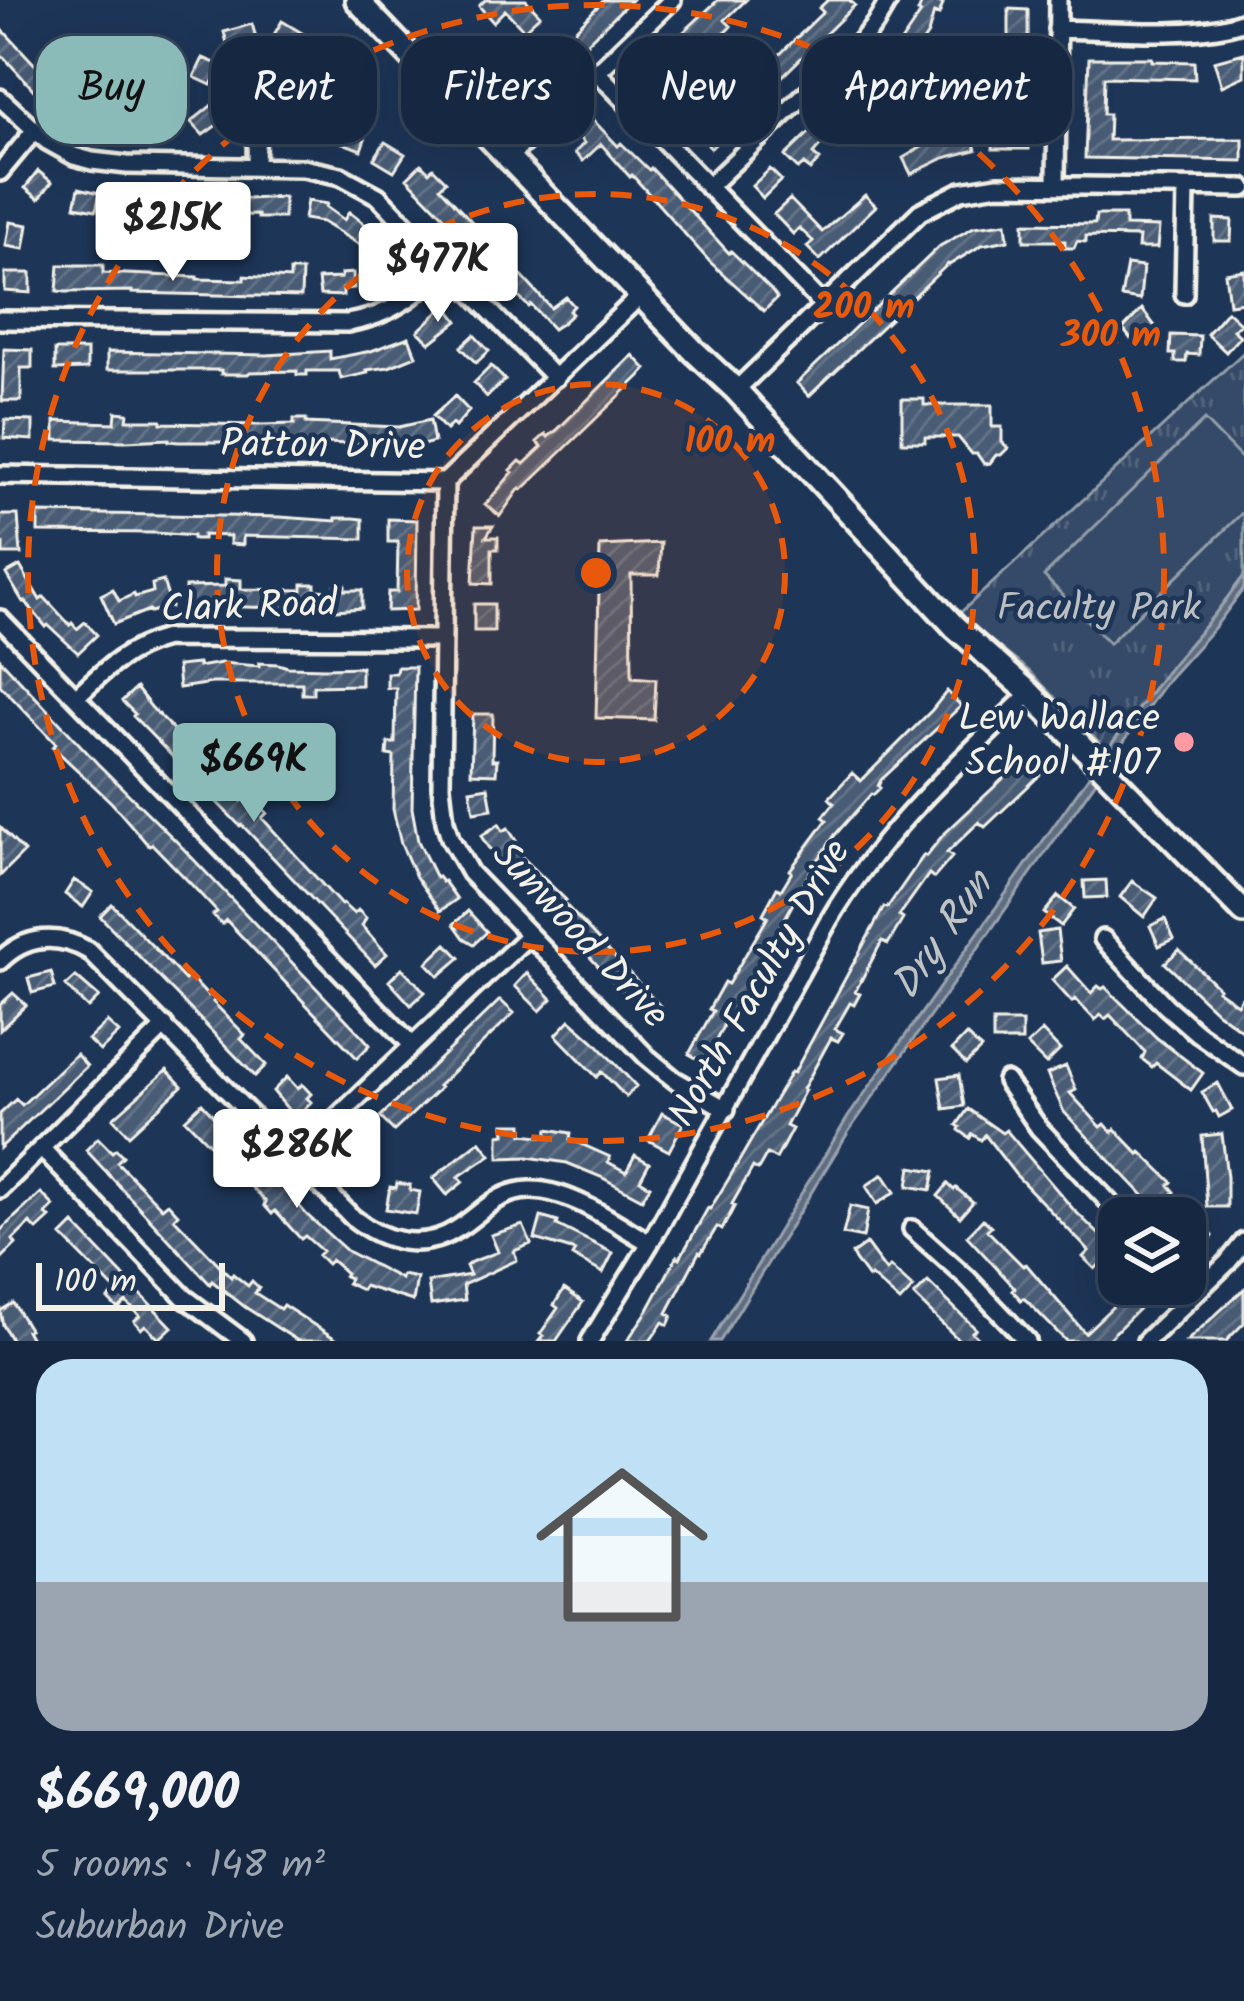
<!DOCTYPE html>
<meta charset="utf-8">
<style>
:root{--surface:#162841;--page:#23344c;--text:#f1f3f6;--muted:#9ea6b1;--line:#35445a;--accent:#8bbbb9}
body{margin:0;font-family:Kalam,sans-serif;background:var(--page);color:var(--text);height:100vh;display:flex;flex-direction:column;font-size:45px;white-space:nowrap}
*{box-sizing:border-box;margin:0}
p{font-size:39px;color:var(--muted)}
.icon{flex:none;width:66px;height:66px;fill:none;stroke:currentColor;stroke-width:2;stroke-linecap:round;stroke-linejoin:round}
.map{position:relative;height:1341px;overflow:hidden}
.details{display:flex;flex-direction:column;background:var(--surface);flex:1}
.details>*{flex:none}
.banner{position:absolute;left:36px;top:36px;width:1173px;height:108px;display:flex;gap:24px}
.controls{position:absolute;left:1098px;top:1197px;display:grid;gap:24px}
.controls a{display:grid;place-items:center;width:108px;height:108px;border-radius:24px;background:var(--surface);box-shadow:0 12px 48px #0002,0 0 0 3px var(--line);font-size:60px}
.scale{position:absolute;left:36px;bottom:30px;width:189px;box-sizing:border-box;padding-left:12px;border:6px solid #f4f1e8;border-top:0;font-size:33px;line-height:42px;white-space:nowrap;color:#f4f1e8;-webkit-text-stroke:9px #1d3557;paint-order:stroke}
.price{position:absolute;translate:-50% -102px;padding:0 27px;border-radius:12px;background:#fff;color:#222;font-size:39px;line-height:78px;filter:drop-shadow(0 3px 6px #0008)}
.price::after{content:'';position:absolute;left:50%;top:72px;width:36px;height:27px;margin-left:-18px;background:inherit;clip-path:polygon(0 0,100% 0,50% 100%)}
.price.on{background:var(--accent);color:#111}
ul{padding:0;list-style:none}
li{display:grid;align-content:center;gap:24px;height:636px;padding:0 36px}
li span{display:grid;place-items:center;height:372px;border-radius:36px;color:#555}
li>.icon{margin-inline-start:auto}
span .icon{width:216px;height:216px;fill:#fffc;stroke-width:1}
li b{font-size:51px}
.tag{padding:0 42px;border-radius:36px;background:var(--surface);box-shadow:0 12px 48px #0002,0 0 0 3px var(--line);font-size:42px;line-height:108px}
.tag.on{background:var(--accent);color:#111}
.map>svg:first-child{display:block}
</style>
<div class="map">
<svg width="1244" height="1341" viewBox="0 0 1244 1341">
<defs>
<pattern id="park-tufts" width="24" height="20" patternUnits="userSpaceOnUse" patternTransform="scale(3)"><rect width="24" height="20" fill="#354a67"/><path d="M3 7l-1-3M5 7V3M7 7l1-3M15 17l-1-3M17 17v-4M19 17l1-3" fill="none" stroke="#53657d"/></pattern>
<pattern id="building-hatch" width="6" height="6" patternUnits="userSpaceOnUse" patternTransform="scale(3)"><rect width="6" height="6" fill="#485b74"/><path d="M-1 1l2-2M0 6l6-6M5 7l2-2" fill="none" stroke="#637388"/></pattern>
</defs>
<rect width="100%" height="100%" fill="#1d3557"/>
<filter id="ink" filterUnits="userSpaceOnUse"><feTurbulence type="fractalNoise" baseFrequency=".00833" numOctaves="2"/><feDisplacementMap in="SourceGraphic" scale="24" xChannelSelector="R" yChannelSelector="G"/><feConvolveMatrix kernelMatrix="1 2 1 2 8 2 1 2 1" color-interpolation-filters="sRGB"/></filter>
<g filter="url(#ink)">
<path fill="url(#park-tufts)" stroke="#949ea8" stroke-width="3" d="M1244 352V576L1215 614 1169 668 1107 750 1029 671 983 635 960 613Z"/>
<path fill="#354a67" stroke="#949ea8" stroke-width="3" d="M1204 420 1244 461V511L1109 643 1044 576Z"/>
<path fill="#5e6d82" stroke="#9aa2ab" stroke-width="3" d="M1244 576V588L1215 627 1168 679 849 1131 720 1341H711L848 1117 1110 746 1169 668 1215 614Z"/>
<path fill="url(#building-hatch)" stroke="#f4f1e8" stroke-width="3" d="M485 0H526L540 15 524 30 505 10 493 22 479 6Z
M604 0H631L525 103 510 87 514 82 506 74 522 58 533 69 548 56 544 52 559 37 563 42Z
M718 0H746L725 20 731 26 716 44 706 53 702 50 692 59 674 41Z
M828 0H849L855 5 745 113 731 98 767 67 763 62 773 52 777 57 823 12 819 8Z
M923 0H939L938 2 943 4 939 15 934 13 928 34 911 59 820 146 813 154 820 160 810 170 804 164 798 169 785 156 813 129 817 120 825 113 827 115 855 90 889 55 891 57 921 13 918 12Z
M1009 9 1028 10 1029 149H993L994 130H1011L1012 60H1002V49H1009Z
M282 21 307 36 296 55 272 38Z
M252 24 257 41 229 50 224 32Z
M0 27 65 97 52 110 0 53Z
M1244 53V76L1222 86 1214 61Z
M660 54 673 67 665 75 683 94 688 90 696 97 691 102 710 122 714 119 727 133 711 148 639 73Z
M203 58 220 65 211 85 194 77Z
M1089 58H1152V61L1194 62 1195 79 1104 77 1103 114H1109L1108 140 1243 139V161L1085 158Z
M320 61 326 84 306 89 301 65Z
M77 105 98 113 90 130 70 122Z
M212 105 224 120 203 135 191 122Z
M304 109 319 117 314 125 321 129 315 140 308 136 306 140 291 131 294 126 291 125 298 112 301 113Z
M114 117 175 119 174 139 114 137Z
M592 119 618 146 621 143 649 170 651 168 729 253 731 251 771 290 777 298 764 311 710 262 632 175 630 177 601 144 583 161 575 153 584 143 576 134Z
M347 125 367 133 361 150 340 142Z
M970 129 976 150 944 158 911 174 903 158 941 136Z
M385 142 405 154 394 171 374 159Z
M421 164 429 172 433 168 446 181 440 187 551 308 566 297 574 306 569 311 572 314 562 323 553 329 531 305 529 307 503 282 497 277 495 279 487 271 489 269 459 238 462 236 458 231 407 178Z
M770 169 781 180 763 198 752 186Z
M38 171 52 182 39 199 25 188Z
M79 188 100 193 96 210 75 206Z
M147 194 239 196 248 199 284 197V218H258V215L147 216V213L116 212V195Z
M865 195 876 206 820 260 807 247 813 241 799 228 793 234 774 214 790 199 822 232Z
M307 201 327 204 326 207 344 220 349 212 371 229 360 245 322 222 304 219Z
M1096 215H1125V226L1159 227 1157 248H1138L1139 237 1086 236V242L1077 241 1074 248H1065V241H1024V223L1095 224Z
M1214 219 1232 220 1231 241H1214Z
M10 222 28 225 24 249 6 246Z
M1006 223 1008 240 982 245 949 265 948 264 809 396 797 383 940 246 974 227Z
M398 254 406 267 396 273 398 276 377 288 368 272Z
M59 265H103V273L197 277V279L244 280V276L290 279V271H302L301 297 132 293V291L66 292 57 291Z
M1127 265 1143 267 1140 300 1121 297Z
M1244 270V302L1229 304 1225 273Z
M5 273H31V293L5 291Z
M353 273 354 288 343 289V296L320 295 318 279 341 278V274Z
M446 305 458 321 430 343 418 331Z
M1142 309 1161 334 1148 345 1141 337 1134 343 1123 329Z
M1227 311 1240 323 1233 330 1240 336 1226 352 1207 334Z
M474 335 489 351 476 363 461 347Z
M1171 335 1200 336 1199 355 1187 354 1186 362H1175V354H1170Z
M409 337 416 356 389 367 367 370 368 373 341 379 339 371H307V375H297V371L250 372 248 374H221V370H107V352L267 355 330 351V359L371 351Z
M4 349 32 350V368H21V401H2Z
M55 350H87V369L55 370Z
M633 355 646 369 640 376 522 490 520 488 500 516 485 505 513 472 511 470 520 461 524 464 542 447 537 442 546 434 548 437 557 430Z
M491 366 505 380 487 397 474 383Z
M455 396 469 411 455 427 452 424 446 430 433 416Z
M902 399H924V405H992V427H1002V442L1008 448 1001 455H996L990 463 984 464 977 454H972L958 437H925V442H902Z
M116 412 128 413 127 420H161V423L260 425 294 424V419H306V423L399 427 430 420 434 442 411 448V446L293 442H178L169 441V439L126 441 55 440V421L115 423Z
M5 420 33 421V440L4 438Z
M38 513 280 517 336 521V518H354L363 519V539L243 536V545L230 544V536L203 535V539H193V536L155 533 38 532Z
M0 515H18L21 554H3V544H0Z
M388 519 417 520 416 610 387 611 388 592H397L398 542H388Z
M476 526H493L486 537H498V549H492V584L473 583Z
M661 543 659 575H631L632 677 656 679 654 720 596 718 600 546Z
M20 566 40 600 44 597 70 625 72 623 77 629 85 622 97 635 78 653 48 625 46 627 25 601 23 602 6 574Z
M225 579 241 580V589L302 590V584H315V590L335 591V585H345V590H362V608L335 610 185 605V587L225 586Z
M163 581 171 607 150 612 149 610 114 624 101 595 113 589 119 601 134 594 135 597 153 592 152 584Z
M474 604H494V631H474Z
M0 659 98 764 177 842 364 1038 370 1045 357 1058 226 920 222 924 213 915 217 912 189 882 152 844 149 846 111 802 53 747 56 744 0 685Z
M221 663 259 666V663L278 664 288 667 325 668 361 667V685L313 686V694H302V683H212L179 688 177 666 198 664V667Z
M397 667H415L412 808 418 841 436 878 438 877 442 882 444 881 457 899 440 911 416 877 401 844 393 809 394 756 387 755 388 743H395L396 688H387V673H396Z
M136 688 151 707 238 796 242 801 249 794 267 813 262 818 341 905 343 904 354 914 358 910 366 918 362 926 387 954 375 965 242 825 240 826 133 716 135 714 122 701Z
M947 691 961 706 881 780 878 786 880 788 873 795 871 794 835 835 810 872 730 1020 727 1018 705 1063 689 1054 713 1011 709 1009 724 982 728 984 768 917 763 914 777 888 781 890 792 872 790 870 827 820 823 817 834 803 829 798 852 773 861 781 932 710Z
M473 714H493L492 760H497L496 774 471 773Z
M1025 758 1041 774 985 827 979 822 947 853 952 857 934 878 929 874 899 916 903 919 888 944 882 941 855 992 860 994 854 1005 850 1003 835 1029 843 1033 838 1041 831 1038 803 1089 805 1090 786 1126 792 1129 782 1148 776 1159 767 1154 758 1170 753 1167 732 1204 735 1205 722 1230 717 1227 701 1253 699 1252 667 1313 672 1316 668 1325 663 1322 650 1341H627L648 1310 677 1256 680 1258 708 1208 710 1209 728 1180 791 1072 794 1073 884 907 887 908 924 855 926 856 943 835Z
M488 787 492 809 474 812 470 790Z
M499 824 503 831 508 828 518 844 513 848 566 900 563 902 660 1006 649 1016 600 968 488 847 481 836Z
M0 827 24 852 0 876Z
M74 880 93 892 83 907 65 894Z
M1106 880 1107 897 1085 898 1084 881Z
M1132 881 1157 898 1144 917 1120 897Z
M1058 896 1074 909 1061 926 1044 913Z
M112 904 185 980 189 976 207 995 209 992 216 999 213 1002 245 1035 241 1039 266 1065 255 1076 100 916Z
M468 911 487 932 474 944 464 938 454 924Z
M1165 919 1174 939 1159 946 1150 926Z
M1057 930 1061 961 1042 963 1038 933Z
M447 944 460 958 439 976 427 963Z
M1179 950 1219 988 1217 990 1237 1004 1244 994V1032L1217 1012 1165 963Z
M1067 966 1091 993 1098 986 1102 989 1105 987 1157 1038 1203 1073 1191 1090 1156 1063 1152 1067 1142 1059 1145 1052 1110 1015 1105 1019 1101 1015 1095 1020 1075 999 1072 1002 1052 980Z
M402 968 425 992 411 1005 389 981Z
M51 972 55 987 32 993 28 978Z
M527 973 552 999 540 1011 515 986Z
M76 977 99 997 88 1008 66 986Z
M13 993 26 1005 0 1030V1005Z
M500 1000 514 1013 438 1086 440 1088 394 1131 380 1117Z
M570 1020 594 1041 636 1086 626 1097 602 1072 597 1077 556 1035Z
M107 1022 119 1033 100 1051 88 1040Z
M993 1022H1022V1041H993Z
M1042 1031 1060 1050 1046 1064 1027 1045Z
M966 1035 981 1049 966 1064 952 1050Z
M76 1054 87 1066 0 1148V1114L16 1099 22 1105Z
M1066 1066 1076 1090 1070 1093 1101 1127 1105 1124 1112 1132 1115 1129 1139 1154 1141 1152 1172 1182 1169 1185 1175 1192 1172 1195 1174 1198 1159 1212 1064 1112 1047 1074Z
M167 1070 182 1086 129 1135 113 1118Z
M959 1075 964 1106 944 1109 939 1078Z
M287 1077 298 1089 302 1084 311 1094 307 1098 311 1102 295 1118 273 1091Z
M1218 1083 1232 1110 1219 1117 1216 1111 1213 1112 1202 1092Z
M202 1103 276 1185 279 1182 306 1214 347 1251 401 1279 402 1275 417 1278 413 1301 364 1286 362 1290 347 1283 349 1278 344 1276 346 1273 331 1260 327 1264 318 1255 322 1251 305 1236 301 1239 275 1211 272 1214 264 1205 266 1202 185 1119Z
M968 1109 1002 1133 1006 1130 1073 1209 1119 1254V1266L1110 1274 1100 1264 1095 1269 1083 1257 1089 1251 1015 1174 985 1135 981 1140 972 1134 970 1138 959 1130 960 1127 957 1125Z
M662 1113 683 1124 669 1151 648 1140Z
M504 1124H523V1134L547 1137 548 1129 571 1133 570 1139 610 1157 608 1162 626 1172 635 1155 649 1163 640 1180 650 1186 642 1199 601 1177 567 1163 528 1157 499 1158V1135L505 1134Z
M1222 1134 1227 1177V1207H1207L1202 1136Z
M98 1138 112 1152 116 1149 123 1156 117 1162 162 1208 168 1203 178 1214 174 1218 231 1277 233 1274 248 1286 252 1281 259 1288 255 1293 280 1309 283 1305 339 1341H298L245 1307 212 1281 210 1284 86 1150Z
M480 1141 491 1155 458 1177 463 1182 447 1195 433 1178Z
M347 1148 356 1157 361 1152 368 1158 351 1175 336 1160Z
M911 1167 935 1171 931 1190 908 1186Z
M883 1174 895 1192 877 1204 866 1186Z
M397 1183 410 1185V1190L420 1192 416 1214 386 1209 390 1187 396 1188Z
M948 1184 954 1190 956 1188 973 1202 960 1217 938 1196Z
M41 1193 54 1206 46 1214 50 1218 37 1230 30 1223 13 1240 16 1244 0 1260V1231Z
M850 1206 868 1210 863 1238 843 1234Z
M541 1217 558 1222 557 1225 613 1253 603 1273 572 1256 575 1251 535 1239Z
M1196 1218 1213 1236 1201 1251 1187 1238 1192 1233 1187 1228Z
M983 1219 991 1226 987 1230 1023 1266 1026 1264 1085 1333 1127 1293 1119 1284H1149L1156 1292 1106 1341H1066L1027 1301 1023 1298 1021 1300 1012 1290 1015 1288 967 1236Z
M74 1224 172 1327 159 1339 145 1325 141 1329 134 1321 140 1316 126 1302 118 1309 108 1299 116 1291 62 1236Z
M523 1225 531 1244 514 1251 517 1260 463 1285 465 1300 431 1305 428 1282 470 1275 466 1266 471 1262 498 1252 491 1235Z
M866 1244 886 1271 890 1267 913 1288 900 1302 871 1276 868 1278 855 1260 852 1254Z
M928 1282 976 1329 972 1332 981 1341H960L914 1296Z
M564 1289 583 1302 556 1341H539L543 1336 540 1334 558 1308 554 1305Z
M1244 1289V1323L1226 1341H1187Z
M13 1303 29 1329 26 1330 32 1341H12L3 1325 0 1311Z"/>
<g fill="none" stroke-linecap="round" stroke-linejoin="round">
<defs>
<path id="street" d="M1057 29C1110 30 1197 39 1244 21
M597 72 823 305
M0 98 47 141 74 156 92 161 127 165 303 168 341 176 378 196 555 378
M509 157 672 0
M256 167 257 91
M0 172 34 131
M1056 185 1058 0
M708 187 860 42 875 24 889 0
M1184 294 1186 188
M0 320 348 323C391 316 417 294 447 265
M736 390 920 212 961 191 998 185 1244 188
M0 475 445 482 642 294
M445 482 441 786 445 821 450 838 470 873 647 1057 675 1080 726 1109
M0 619 412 1045
M76 697C104 670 127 648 166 638L443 639
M1103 939 1166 1006 1197 1033 1244 1066
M0 961C26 935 58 933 89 951L352 1217C383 1242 422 1252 457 1229 482 1213 497 1191 530 1190 570 1189 616 1224 650 1243
M1006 1081 1039 1128 1124 1218
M42 1149 184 1297 243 1341
M294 1158 529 935
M0 1189 165 1026
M912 1229 967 1278 1027 1341
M590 1341 650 1243 828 922C881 832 956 765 1030 693
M1146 1341 1227 1263 1244 1242"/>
<path id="secondary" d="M357 0 695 352 736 390 955 627 1030 693 1244 912"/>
</defs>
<use href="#street" stroke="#f4f1e8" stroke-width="24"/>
<use href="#secondary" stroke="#f4f1e8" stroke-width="30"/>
<use href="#street" stroke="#1d3557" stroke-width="15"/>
<use href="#secondary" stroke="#1d3557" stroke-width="21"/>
</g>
</g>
<circle cx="596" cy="573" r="189" fill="#e8590c" fill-opacity=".12"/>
<g fill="none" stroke="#e8590c" stroke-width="6" stroke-dasharray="21 15">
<circle cx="596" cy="573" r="189"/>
<circle cx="596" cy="573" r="379"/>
<circle cx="596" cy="573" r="568"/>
</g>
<circle fill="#ff9aa2" stroke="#1d3557" stroke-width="4.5" cx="1184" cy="742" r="12"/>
<g text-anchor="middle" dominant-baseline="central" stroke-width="9" stroke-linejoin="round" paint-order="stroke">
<g font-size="39" fill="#f4f1e8" stroke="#1d3557">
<text transform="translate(323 447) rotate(1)">Patton Drive</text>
<text transform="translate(249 608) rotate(-2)">Clark Road</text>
<text transform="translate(579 936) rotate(47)">Sunwood Drive</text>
<text transform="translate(761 984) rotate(-60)">North Faculty Drive</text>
</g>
<g font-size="39" fill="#bbbfc1" stroke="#1d3557">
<text x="1099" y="610">Faculty Park</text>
</g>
<g font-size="39" fill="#f4f1e8" stroke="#1d3557" text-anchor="end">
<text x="1160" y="720">Lew Wallace<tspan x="1160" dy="45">School #107</tspan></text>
</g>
<g font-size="42" font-style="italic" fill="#c0c3c4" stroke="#1d3557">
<text transform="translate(943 936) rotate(-55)">Dry Run</text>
</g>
</g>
<circle cx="596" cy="573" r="18" fill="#e8590c" stroke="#1d3557" stroke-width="6"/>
<g font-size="36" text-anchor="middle" font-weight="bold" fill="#e8590c" stroke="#1d3557" stroke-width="9" stroke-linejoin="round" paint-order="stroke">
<text x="864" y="318">200 m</text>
<text x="1111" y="346">300 m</text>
<text x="730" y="452">100 m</text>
</g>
</svg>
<div class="controls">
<a><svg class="icon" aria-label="layers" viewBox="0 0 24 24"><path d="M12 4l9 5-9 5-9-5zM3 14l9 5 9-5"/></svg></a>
</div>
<div class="scale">100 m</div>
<b class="price" style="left:173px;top:284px">$215K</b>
<b class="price" style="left:438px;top:325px">$477K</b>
<b class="price on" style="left:254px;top:825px">$669K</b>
<b class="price" style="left:297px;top:1211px">$286K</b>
<div class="banner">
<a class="tag on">Buy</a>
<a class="tag">Rent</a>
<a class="tag">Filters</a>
<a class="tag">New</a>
<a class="tag">Apartment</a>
</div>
</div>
<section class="details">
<ul>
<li><span style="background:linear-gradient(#bfe0f5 60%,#9aa5b1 0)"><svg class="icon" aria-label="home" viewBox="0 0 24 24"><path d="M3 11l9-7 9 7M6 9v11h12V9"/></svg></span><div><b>$669,000</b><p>5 rooms · 148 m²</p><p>Suburban Drive</p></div></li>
</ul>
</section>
